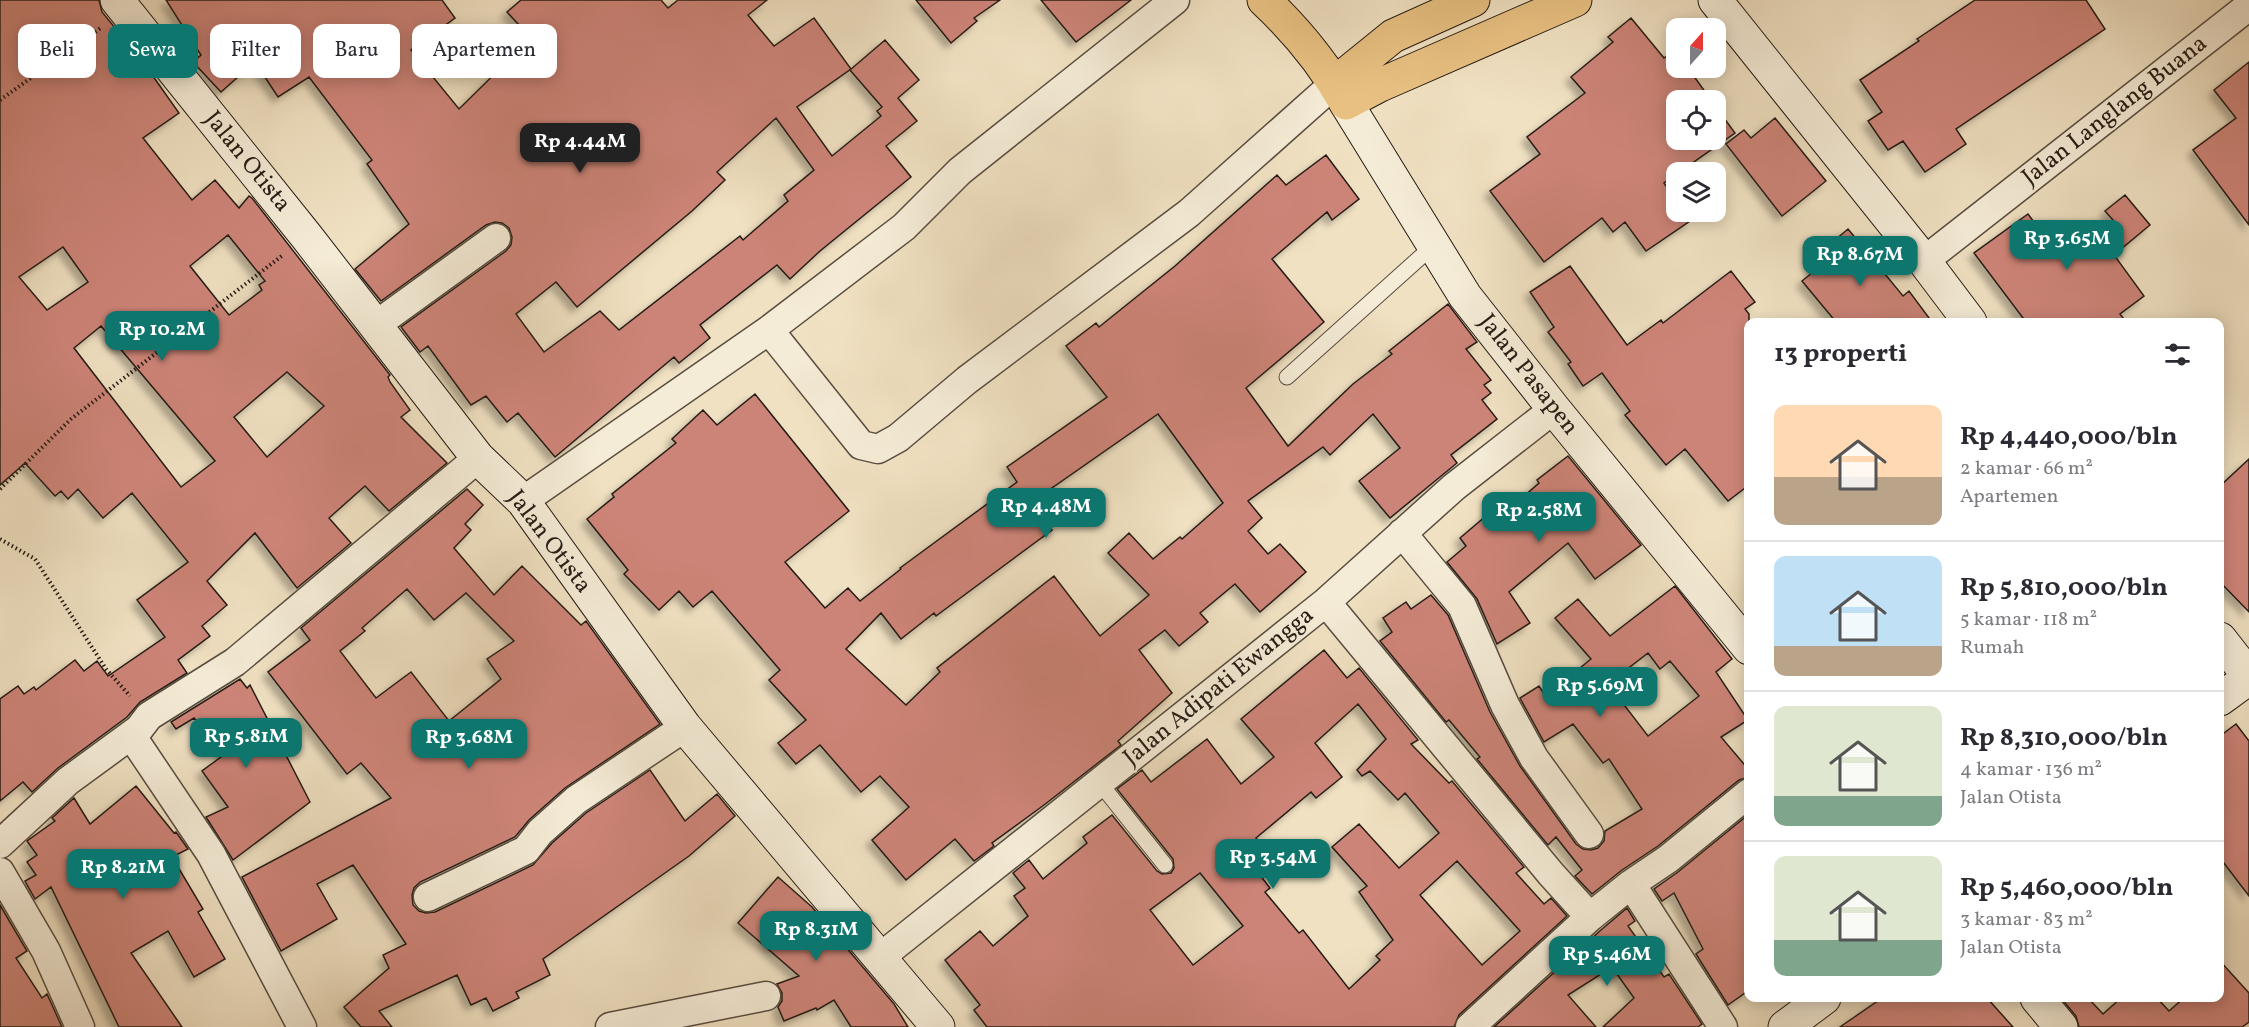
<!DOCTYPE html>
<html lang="id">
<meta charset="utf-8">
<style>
:root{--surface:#fff;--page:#f7f7f7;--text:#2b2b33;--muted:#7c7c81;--line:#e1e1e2;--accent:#0f766e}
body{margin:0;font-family:Vollkorn,serif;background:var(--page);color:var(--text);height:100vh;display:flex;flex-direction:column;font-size:22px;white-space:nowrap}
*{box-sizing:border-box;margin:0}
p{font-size:20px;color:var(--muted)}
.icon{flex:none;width:33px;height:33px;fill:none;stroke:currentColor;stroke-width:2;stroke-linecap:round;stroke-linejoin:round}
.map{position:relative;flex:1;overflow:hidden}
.panel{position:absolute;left:1744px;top:318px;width:480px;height:684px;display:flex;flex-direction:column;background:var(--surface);border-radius:12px;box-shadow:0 3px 15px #0003}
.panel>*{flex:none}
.guide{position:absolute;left:18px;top:24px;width:570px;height:54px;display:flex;gap:12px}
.needle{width:39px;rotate:21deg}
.controls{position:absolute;left:1666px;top:18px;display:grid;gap:12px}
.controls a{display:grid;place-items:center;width:60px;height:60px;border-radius:12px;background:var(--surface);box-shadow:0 3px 15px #0003;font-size:30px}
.price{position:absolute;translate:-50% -51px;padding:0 14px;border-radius:12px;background:var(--accent);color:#fff;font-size:20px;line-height:39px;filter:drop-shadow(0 2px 3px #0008)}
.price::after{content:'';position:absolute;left:50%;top:36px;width:18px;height:14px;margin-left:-9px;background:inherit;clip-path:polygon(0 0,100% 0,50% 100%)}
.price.selected{background:#222;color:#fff}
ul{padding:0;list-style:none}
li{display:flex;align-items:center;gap:18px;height:150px;padding:0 30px}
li+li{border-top:2px solid var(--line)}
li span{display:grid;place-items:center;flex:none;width:168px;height:120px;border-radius:12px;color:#555}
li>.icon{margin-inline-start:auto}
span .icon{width:72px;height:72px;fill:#fffc;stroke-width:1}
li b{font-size:26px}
h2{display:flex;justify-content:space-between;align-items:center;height:72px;padding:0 30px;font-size:26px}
.chip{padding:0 21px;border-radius:12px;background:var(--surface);box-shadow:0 3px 15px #0003;font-size:21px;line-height:54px}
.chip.selected{background:var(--accent);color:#fff}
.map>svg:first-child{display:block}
</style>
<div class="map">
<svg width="2249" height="1027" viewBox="0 0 2249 1027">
<defs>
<filter id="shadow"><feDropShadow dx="-5.5" dy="5.5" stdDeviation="3" flood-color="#0004"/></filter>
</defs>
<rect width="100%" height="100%" fill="#f0e1c2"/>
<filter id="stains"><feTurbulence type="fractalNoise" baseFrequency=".00333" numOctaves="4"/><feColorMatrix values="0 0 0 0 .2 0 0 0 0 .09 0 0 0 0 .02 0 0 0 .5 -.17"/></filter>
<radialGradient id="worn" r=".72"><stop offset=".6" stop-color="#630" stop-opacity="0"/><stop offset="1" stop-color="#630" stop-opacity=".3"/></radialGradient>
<path fill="#cd8478" stroke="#261c15" stroke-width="1.5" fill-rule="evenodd" filter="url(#shadow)" d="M0 0H99L102 12 143 62 179 113 143 138 192 200 215 180 239 208 249 196 252 198 390 375 388 377 390 382 410 410 401 417 447 463 389 511 365 486 329 518 351 543 297 588 255 533 207 581 227 605 202 626 210 636 178 660 187 673 140 702 127 717 58 768 32 792 23 782 0 801V699L18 686 24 694 34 687 36 690 75 660 84 671 97 661 108 676 165 637 137 600 188 562 132 493 103 518 78 489 68 499 61 491 55 496 25 463 0 485ZM228 235 265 281 259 285 262 290 229 315 190 266ZM63 247 88 282 47 310 19 277ZM101 326 215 461 181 487 74 348ZM287 372 324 406 267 457 234 417Z
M166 0H442L455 18 411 50 459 109 531 38 507 12 521 0H661L668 8 678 0H767L748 15 774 46 814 18 851 69 797 107 832 156 881 116 877 111 882 107 850 70 885 40 919 80 898 98 917 121 886 146 911 177 820 251 790 279 777 265 700 325 710 338 679 363 674 357 555 457 518 413 507 422 486 396 471 405 428 346 420 352 401 327 506 251 511 245 512 237 509 228 502 223 495 222 486 225 381 301 355 269 409 224 367 164 372 160 309 77 278 97 255 62 221 92 193 62 201 55ZM776 118 814 170 784 195 788 201 743 240 740 236 619 330 600 311 544 352 516 314 556 282 577 307 692 211 725 180 717 172Z
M916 0H1000L974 18 977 21 951 43Z
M1041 0H1131L1076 42Z
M1975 0H2086L2105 29 1956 129 1966 144 1925 172 1903 141 1888 150 1868 121 1882 112 1860 80 1919 41 1917 39Z
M1631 18 1664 58 1675 50 1677 68H1688L1711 100H1677V140H1716V107L1735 133 1664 183 1677 202V212H1683L1690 221 1646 251 1625 222 1613 232 1602 218 1544 262 1490 191 1540 154 1527 137 1585 93 1571 77 1613 42 1608 37Z
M2249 62V225L2193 150 2236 118 2214 90Z
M1775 118 1826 181 1782 216 1726 144 1744 130 1751 138Z
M1326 155 1359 199 1332 220 1327 212 1272 259 1324 322 1246 388 1288 446 1353 384 1392 354 1389 351 1448 304 1477 342 1466 349 1491 380 1484 385 1491 393 1482 400 1497 419 1451 455 1457 463 1390 518 1359 481 1400 448 1373 414 1330 455 1323 447 1248 501 1262 518 1248 531 1268 554 1280 544 1306 572 1260 612 1235 584 1200 613 1208 622 1179 646 1165 630 1139 650 1172 693 1118 741 1121 745 1044 805 992 843 994 846 974 861 955 839 906 880 872 840 909 807 880 776 861 792 820 745 796 764 778 743 806 720 769 680 780 670 712 591 693 607 679 591 659 610 624 574 628 570 587 519 614 497 612 494 676 443 672 439 703 410 717 425 755 394 849 511 785 562 825 608 848 588 860 601 901 569 900 568 1017 482 1007 467 1107 397 1066 346 1096 323 1099 327 1175 266 1277 175 1286 185ZM1158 414 1223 503 1182 539 1180 537 1153 559 1129 533 1108 553 1149 595 1100 636 1054 576 937 668 940 672 906 705 846 649 881 613 901 639 934 613 936 616 1052 530 1032 502Z
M2125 195 2150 225 2114 255 2144 296 2120 314 2126 322H2026L1974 253 2028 214 2060 257 2113 220 2105 211Z
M1848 229 1903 296 1909 291 1932 322H1836L1802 281 1829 259 1822 251Z
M1570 266 1627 345 1661 320 1663 323 1731 271 1755 302 1745 309 1749 314V485L1728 501 1685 449 1666 465 1625 415 1630 411 1602 373 1583 386 1568 364 1571 362 1548 332 1554 327 1530 292Z
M1568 456 1641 545 1595 579 1568 543 1509 592 1530 623 1497 644 1477 599 1447 562 1466 546 1460 538 1493 510 1500 517 1539 483 1537 480Z
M2249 459V612L2220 582V486Z
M467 489 483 505 465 524 471 530 454 548 494 595 522 566 581 625 586 621 660 724 565 788 529 820 515 837 420 882 414 888 412 895 413 905 419 911 426 913 435 912 533 865 552 843 586 813 650 770 685 821 717 794 735 816 689 856 543 959 550 975 516 992 519 998 493 1011 486 998 471 1005 457 975 379 1011 392 1027H361L344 1007 389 968 383 955 406 944 353 865 317 884 337 919 281 951 242 877 391 798 361 763 347 774 268 672 310 640 301 628ZM407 589 434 620 466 593 514 641 487 659 501 679 449 721 411 672 376 698 340 651 365 631 362 628Z
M1675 586 1732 659 1716 672 1748 720 1721 737 1749 770V777L1739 780 1658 846 1622 870 1592 894 1575 876 1582 870 1556 837 1548 845 1477 759 1480 757 1449 720 1446 722 1380 641 1392 632 1383 618 1406 602 1411 609 1431 595 1448 615 1490 712 1520 766 1576 844 1583 849 1591 850 1598 848 1604 841 1605 831 1642 809 1609 759 1603 763 1573 724 1544 742 1520 698 1539 686 1550 703 1589 679 1580 668 1591 659 1555 618 1578 599 1610 636ZM1648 653 1660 669 1670 661 1699 696 1648 736 1608 684Z
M1324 650 1347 678 1359 668 1418 740 1411 744 1449 783 1452 781 1524 867 1516 873 1544 904 1551 898 1567 916 1459 1015 1454 1027H987L974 1010 980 1005 945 960 980 931 993 946 1028 916 1014 896 1025 888 1013 873 1029 860 1043 879 1087 843 1083 837 1112 815 1157 871 1162 874 1171 873 1174 868 1173 859 1117 789 1142 770 1151 782 1207 739 1241 784 1274 757 1241 719ZM1358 704 1386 739 1357 770 1362 776 1370 771 1398 800 1405 793 1439 833 1399 868 1359 824 1332 847 1367 886 1359 892 1393 940 1376 956 1380 960 1349 989 1303 930 1299 933 1265 892 1270 888 1247 858 1263 845 1256 838 1311 792 1316 798 1342 777 1315 743ZM1457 861 1520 931 1482 965 1420 895ZM1200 873 1243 926 1193 965 1150 910Z
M240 679 247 688 250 685 310 802 233 860 206 817 228 807 202 771 225 754 194 718 176 729 171 722Z
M2236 724 2249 741V896L2220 858V736Z
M136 786 174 833 176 832 188 849 172 857 203 909 198 912 225 959 194 977 168 931 131 953 182 1027H119L51 887 35 899 25 881 36 875 27 862 37 855 27 841 55 821 52 818 74 798 90 824Z
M1749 814V990L1728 1005 1696 954 1703 949 1674 893 1662 901 1654 889 1678 872Z
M778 877 812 907 894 1004 908 1027H851L834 1000 817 1010 816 1008 784 1021 778 1007 782 1001V993L777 984 799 976 738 923Z
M0 905 27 951 16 958 42 998 47 994 62 1027H0Z
M1627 908 1635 921 1628 926 1664 977 1669 974 1702 1024 1698 1027H1603L1634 998 1612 967 1568 995 1596 1027H1494L1601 930Z
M2220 961 2249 993V1022L2242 1027H2079L2076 1016 2061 998H2088L2103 1014 2121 998H2157L2169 1011 2184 998H2220Z
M1882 998H1987L2013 1027H1840Z"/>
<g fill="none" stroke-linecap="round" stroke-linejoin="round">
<defs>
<path id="lane" d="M1287 377 1434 245
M1099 782 1165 865"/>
<path id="street" d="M1924 261 2249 6
M376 325 496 238
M769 330 861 445 878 449 898 438 967 380 1189 213 1335 83
M523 501 769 330 904 227 960 171 1175 0
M1402 533 1462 606 1505 705 1534 758 1589 834
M1326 602 1551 874 1590 917
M131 735 211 854 302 1027
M0 844 68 781 139 729 149 716 235 662 478 458
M0 872 46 951 80 1027
M428 897 526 850 540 832 576 800 685 727
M878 959 1326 602 1454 487 1554 409
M610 1027 766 996
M1470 1027 1590 917 1631 884
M1723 1027 1631 884 1668 859 1749 793"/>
<path id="secondary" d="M117 0 307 237 478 458 523 501 685 727 938 1027
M1715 0 1924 261 1970 322
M1346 103 1465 296 1554 409 1749 648
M2220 639 2249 676
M2220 699 2249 678
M2037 998 2061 1027
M1785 1027 1824 998"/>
<path id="primary" d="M1264 0C1296 30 1324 64 1346 103L1380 85 1575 0
M1335 83 1393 36 1473 0"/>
</defs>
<use href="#lane" stroke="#584d40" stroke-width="17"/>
<use href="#street" stroke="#584d40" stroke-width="31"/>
<use href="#secondary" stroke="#261c15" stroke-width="35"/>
<use href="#primary" stroke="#261c15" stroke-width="35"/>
<path stroke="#261c15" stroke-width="4" stroke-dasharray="1.5 3" stroke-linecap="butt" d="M0 100 102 27
M0 489 71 419 283 255
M0 539 35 559 106 669 130 696"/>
<use href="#lane" stroke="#f5ecd7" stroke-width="15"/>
<use href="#street" stroke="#f5ecd7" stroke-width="28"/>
<use href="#secondary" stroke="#f5ecd7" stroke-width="33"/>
<use href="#primary" stroke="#e8c081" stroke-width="33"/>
</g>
<g text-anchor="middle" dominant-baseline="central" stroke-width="4.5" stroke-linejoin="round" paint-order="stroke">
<g font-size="24" fill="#261c15" stroke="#f5ecd7">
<text transform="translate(2115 111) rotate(-38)">Jalan Langlang Buana</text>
<text transform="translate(247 162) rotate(51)">Jalan Otista</text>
<text transform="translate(1528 375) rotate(52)">Jalan Pasapen</text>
<text transform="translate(549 542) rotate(53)">Jalan Otista</text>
<text transform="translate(1219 687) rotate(-39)">Jalan Adipati Ewangga</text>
</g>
</g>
<rect width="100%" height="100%" filter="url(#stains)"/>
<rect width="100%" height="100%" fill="url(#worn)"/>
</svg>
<div class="controls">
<a><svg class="needle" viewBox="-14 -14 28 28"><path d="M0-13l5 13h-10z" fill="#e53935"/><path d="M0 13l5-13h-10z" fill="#7c7c81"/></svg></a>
<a><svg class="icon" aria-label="locate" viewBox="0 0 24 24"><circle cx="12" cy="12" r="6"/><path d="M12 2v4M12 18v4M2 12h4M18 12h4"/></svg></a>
<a><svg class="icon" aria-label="layers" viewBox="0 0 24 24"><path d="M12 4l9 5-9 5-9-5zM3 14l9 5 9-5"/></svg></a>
</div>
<b class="price selected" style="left:580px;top:174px">Rp 4.44M</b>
<b class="price" style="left:2067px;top:271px">Rp 3.65M</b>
<b class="price" style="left:1860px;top:287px">Rp 8.67M</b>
<b class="price" style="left:162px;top:362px">Rp 10.2M</b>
<b class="price" style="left:1046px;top:539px">Rp 4.48M</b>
<b class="price" style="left:1539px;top:543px">Rp 2.58M</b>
<b class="price" style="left:1600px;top:718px">Rp 5.69M</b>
<b class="price" style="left:246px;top:769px">Rp 5.81M</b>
<b class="price" style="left:469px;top:770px">Rp 3.68M</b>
<b class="price" style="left:1273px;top:890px">Rp 3.54M</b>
<b class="price" style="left:123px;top:900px">Rp 8.21M</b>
<b class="price" style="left:816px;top:962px">Rp 8.31M</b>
<b class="price" style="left:1607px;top:987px">Rp 5.46M</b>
<div class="guide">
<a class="chip">Beli</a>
<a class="chip selected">Sewa</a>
<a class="chip">Filter</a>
<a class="chip">Baru</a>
<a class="chip">Apartemen</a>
</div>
<section class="panel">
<h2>13 properti<svg class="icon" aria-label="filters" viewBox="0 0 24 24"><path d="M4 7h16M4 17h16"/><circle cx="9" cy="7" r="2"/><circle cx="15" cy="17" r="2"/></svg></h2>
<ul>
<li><span style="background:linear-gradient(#ffd9b3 60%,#b9a48a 0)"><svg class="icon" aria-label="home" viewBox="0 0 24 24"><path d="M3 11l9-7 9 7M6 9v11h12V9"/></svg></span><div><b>Rp 4,440,000/bln</b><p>2 kamar · 66 m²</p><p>Apartemen</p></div></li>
<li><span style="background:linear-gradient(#bfe0f5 75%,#b9a48a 0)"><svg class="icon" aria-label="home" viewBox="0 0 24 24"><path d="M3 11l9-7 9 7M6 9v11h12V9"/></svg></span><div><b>Rp 5,810,000/bln</b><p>5 kamar · 118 m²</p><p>Rumah</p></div></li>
<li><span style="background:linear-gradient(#dfe7d0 75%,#7fa58c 0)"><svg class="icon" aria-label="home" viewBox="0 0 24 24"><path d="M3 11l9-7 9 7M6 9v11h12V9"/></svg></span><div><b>Rp 8,310,000/bln</b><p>4 kamar · 136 m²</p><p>Jalan Otista</p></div></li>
<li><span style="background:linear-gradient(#dfe7d0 70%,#7fa58c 0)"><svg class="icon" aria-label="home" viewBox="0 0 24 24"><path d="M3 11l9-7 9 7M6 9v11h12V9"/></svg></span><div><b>Rp 5,460,000/bln</b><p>3 kamar · 83 m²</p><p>Jalan Otista</p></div></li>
</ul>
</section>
</div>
